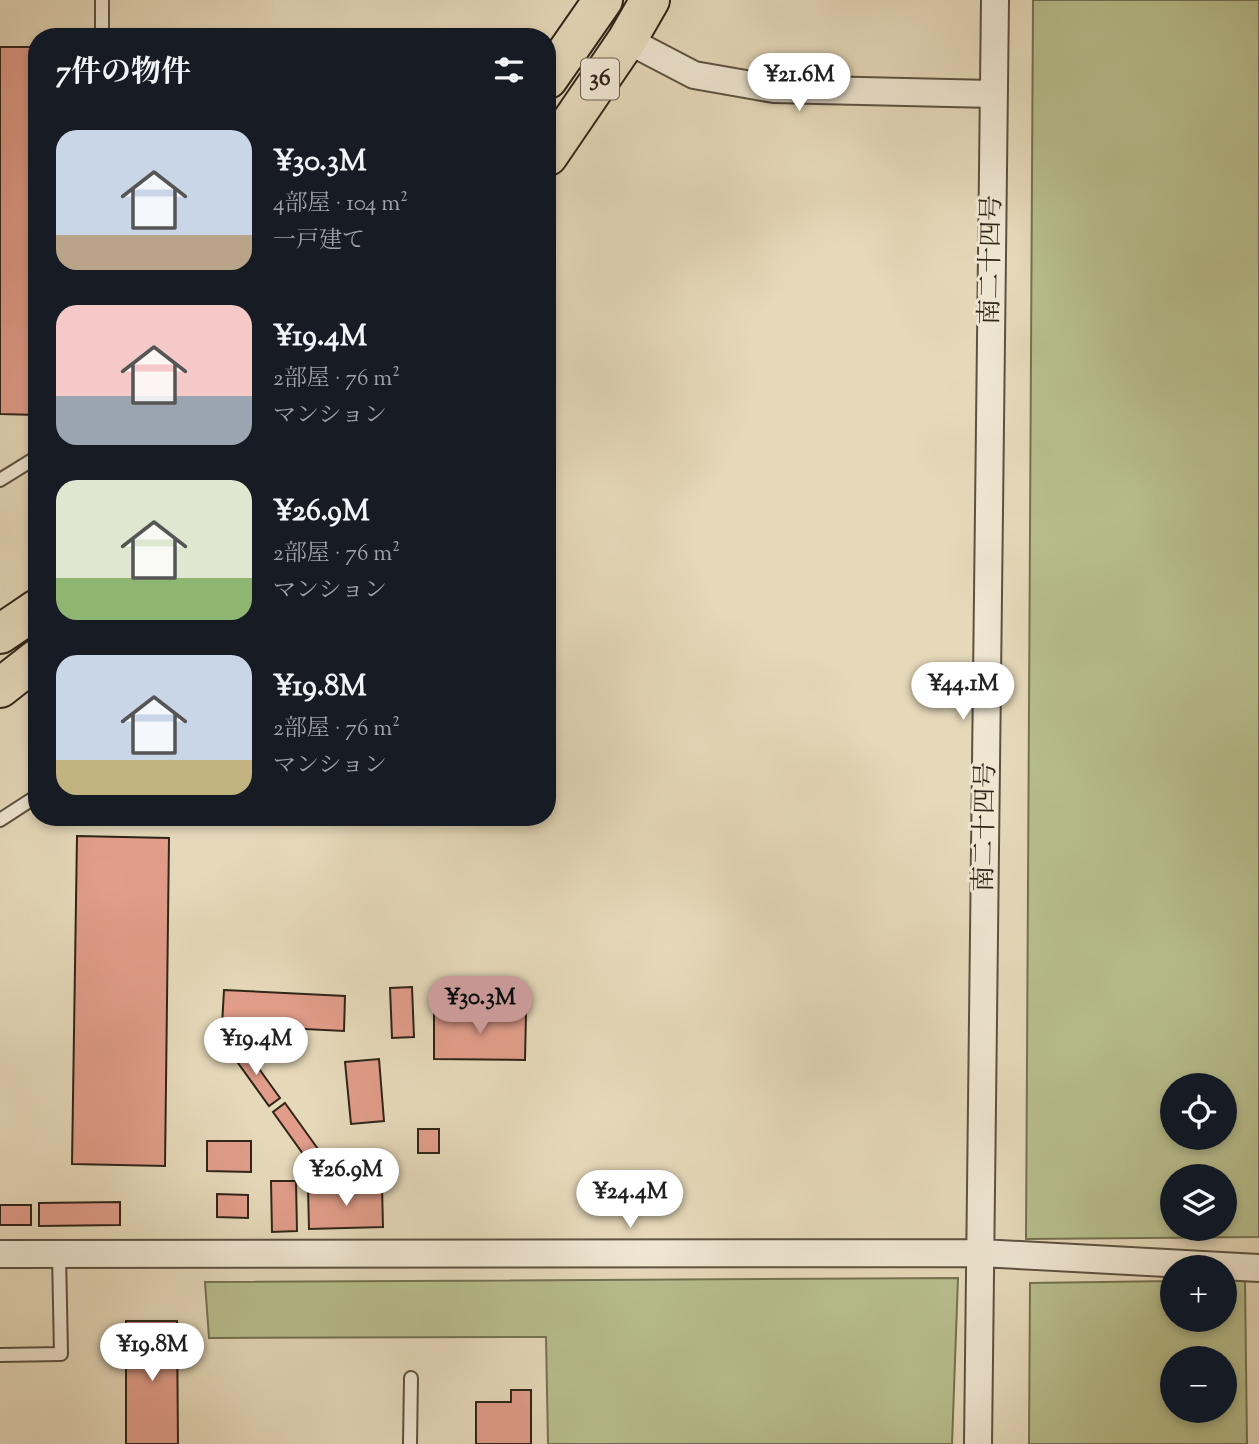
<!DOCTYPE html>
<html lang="ja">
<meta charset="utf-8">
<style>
:root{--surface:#171b24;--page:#20242c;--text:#f1f3f6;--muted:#9ea1a6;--accent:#c59692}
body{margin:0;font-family:"Sorts Mill Goudy","Noto Serif JP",serif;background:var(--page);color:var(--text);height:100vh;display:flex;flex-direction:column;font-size:26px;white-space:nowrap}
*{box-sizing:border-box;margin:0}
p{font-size:23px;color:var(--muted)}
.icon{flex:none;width:38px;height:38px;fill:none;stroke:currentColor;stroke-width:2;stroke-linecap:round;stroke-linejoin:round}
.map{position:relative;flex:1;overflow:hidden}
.sheet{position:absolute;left:28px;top:28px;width:528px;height:798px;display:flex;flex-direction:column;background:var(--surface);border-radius:28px;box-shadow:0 4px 10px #0003}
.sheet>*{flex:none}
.fabs{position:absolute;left:1160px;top:1073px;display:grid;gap:14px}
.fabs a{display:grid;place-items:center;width:77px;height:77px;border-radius:50%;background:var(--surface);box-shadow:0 4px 10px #0003;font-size:35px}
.price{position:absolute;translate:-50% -60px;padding:0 16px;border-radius:24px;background:#fff;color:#222;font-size:23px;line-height:46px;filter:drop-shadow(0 2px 4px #0008)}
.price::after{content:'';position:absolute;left:50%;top:42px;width:21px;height:16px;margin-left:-10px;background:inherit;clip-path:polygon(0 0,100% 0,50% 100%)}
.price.active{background:var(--accent);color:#111}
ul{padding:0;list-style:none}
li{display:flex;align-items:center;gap:21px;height:175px;padding:0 28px}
li span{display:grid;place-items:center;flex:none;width:196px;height:140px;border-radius:21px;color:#555}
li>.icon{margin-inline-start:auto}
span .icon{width:84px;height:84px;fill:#fffc;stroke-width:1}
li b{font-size:30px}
h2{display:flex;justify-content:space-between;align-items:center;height:84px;padding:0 28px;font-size:30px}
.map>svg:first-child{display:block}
</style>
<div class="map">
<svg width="1259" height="1444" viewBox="0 0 1259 1444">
<rect width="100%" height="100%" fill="#e6d9ba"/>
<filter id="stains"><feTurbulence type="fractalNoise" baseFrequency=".00286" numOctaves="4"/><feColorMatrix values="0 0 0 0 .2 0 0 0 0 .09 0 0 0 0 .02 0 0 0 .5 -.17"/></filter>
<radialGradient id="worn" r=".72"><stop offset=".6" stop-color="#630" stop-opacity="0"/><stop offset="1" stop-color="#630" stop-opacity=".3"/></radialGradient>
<path fill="#b8be8d" stroke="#747252" stroke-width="2" fill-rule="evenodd" d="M1033 0H1259V1237L1026 1239ZM1172 1085H1225V1138H1172ZM1172 1176H1225V1228H1172Z
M958 1278 952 1444H548L546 1337 209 1338 205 1282Z
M1225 1280H1245L1247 1444H1029L1030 1283 1172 1281V1320H1225ZM1172 1358H1225V1410H1172Z"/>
<path fill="#e19d8a" stroke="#2f2518" stroke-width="2" d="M0 47H37V415L0 414Z
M77 836 169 838 165 1166 72 1164Z
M412 987 414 1037 392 1038 390 988Z
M224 990 345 996 344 1031 222 1025Z
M434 1013 526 1014 525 1060 434 1059Z
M244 1048 280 1098 269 1106 233 1056Z
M379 1059 384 1121 351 1124 345 1062Z
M285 1103 323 1156 311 1165 273 1112Z
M418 1129H439V1153H418Z
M207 1141H251V1172L207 1171Z
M271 1181H296L297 1231 272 1232Z
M382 1186 383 1227 309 1229 308 1188Z
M217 1194 248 1195V1218L217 1217Z
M120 1202V1225L39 1226V1203Z
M0 1205H31V1225H0Z
M126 1321H177L178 1444H126Z
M511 1390H531V1444H476V1402H511Z"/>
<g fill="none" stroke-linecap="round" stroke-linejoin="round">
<defs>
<path id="service" d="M102 0V37
M0 480 37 457
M0 820 37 796
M0 1355 61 1354 59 1254
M410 1444 411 1378"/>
<path id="minor" d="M627 40 694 75 774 89 993 94
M0 1254 981 1253 1259 1268
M978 1444 995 0"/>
<path id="trunk" d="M548 79 603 0
M548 156 627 40 650 0
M0 634 37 609
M0 688 37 659"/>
</defs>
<use href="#service" stroke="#5d5240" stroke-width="16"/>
<use href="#minor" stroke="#5d5240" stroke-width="30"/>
<use href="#trunk" stroke="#2f2518" stroke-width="42"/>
<use href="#service" stroke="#efe6d2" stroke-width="12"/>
<use href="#minor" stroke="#efe6d2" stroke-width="26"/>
<use href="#trunk" stroke="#e6d9ba" stroke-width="38"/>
</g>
<g text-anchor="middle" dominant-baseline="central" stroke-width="6" stroke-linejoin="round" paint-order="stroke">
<rect fill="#efe6d2" stroke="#695f50" stroke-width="2" x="581" y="58.5" width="38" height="41" rx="5"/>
<g font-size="24" font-weight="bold" fill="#2f2518">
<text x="600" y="79">36</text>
</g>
<g font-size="26" fill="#2f2518" stroke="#efe6d2">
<text transform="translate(992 260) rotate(-89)">南二十四号</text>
<text transform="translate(986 827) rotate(-89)">南二十四号</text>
</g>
</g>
<rect width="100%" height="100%" filter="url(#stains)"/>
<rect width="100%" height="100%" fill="url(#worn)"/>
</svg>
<div class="fabs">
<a><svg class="icon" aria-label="locate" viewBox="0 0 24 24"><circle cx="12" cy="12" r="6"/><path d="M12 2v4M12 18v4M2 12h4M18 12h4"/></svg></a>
<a><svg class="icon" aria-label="layers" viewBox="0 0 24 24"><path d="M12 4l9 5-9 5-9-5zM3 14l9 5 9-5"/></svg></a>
<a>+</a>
<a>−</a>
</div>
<b class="price" style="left:799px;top:113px">¥21.6M</b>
<b class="price" style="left:963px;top:722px">¥44.1M</b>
<b class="price active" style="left:480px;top:1036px">¥30.3M</b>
<b class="price" style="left:256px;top:1077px">¥19.4M</b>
<b class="price" style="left:346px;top:1208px">¥26.9M</b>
<b class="price" style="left:630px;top:1230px">¥24.4M</b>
<b class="price" style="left:152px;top:1383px">¥19.8M</b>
<section class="sheet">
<h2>7件の物件<svg class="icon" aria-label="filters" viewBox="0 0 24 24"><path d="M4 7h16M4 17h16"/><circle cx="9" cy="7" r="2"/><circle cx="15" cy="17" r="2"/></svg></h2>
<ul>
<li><span style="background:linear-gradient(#c9d6e8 75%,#b9a48a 0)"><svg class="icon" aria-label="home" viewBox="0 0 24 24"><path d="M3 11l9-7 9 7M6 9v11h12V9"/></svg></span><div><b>¥30.3M</b><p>4部屋 · 104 m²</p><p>一戸建て</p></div></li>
<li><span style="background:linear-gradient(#f6c9c9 65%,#9aa5b1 0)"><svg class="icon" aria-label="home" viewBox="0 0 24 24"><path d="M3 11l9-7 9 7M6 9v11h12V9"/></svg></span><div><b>¥19.4M</b><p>2部屋 · 76 m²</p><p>マンション</p></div></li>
<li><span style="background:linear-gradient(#dfe7d0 70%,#8fb573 0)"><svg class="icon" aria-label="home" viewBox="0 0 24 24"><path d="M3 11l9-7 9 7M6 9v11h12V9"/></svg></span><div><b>¥26.9M</b><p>2部屋 · 76 m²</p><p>マンション</p></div></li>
<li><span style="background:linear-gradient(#c9d6e8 75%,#c2b280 0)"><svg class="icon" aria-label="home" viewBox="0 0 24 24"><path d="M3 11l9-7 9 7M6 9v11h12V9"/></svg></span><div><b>¥19.8M</b><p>2部屋 · 76 m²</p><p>マンション</p></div></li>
</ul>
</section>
</div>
